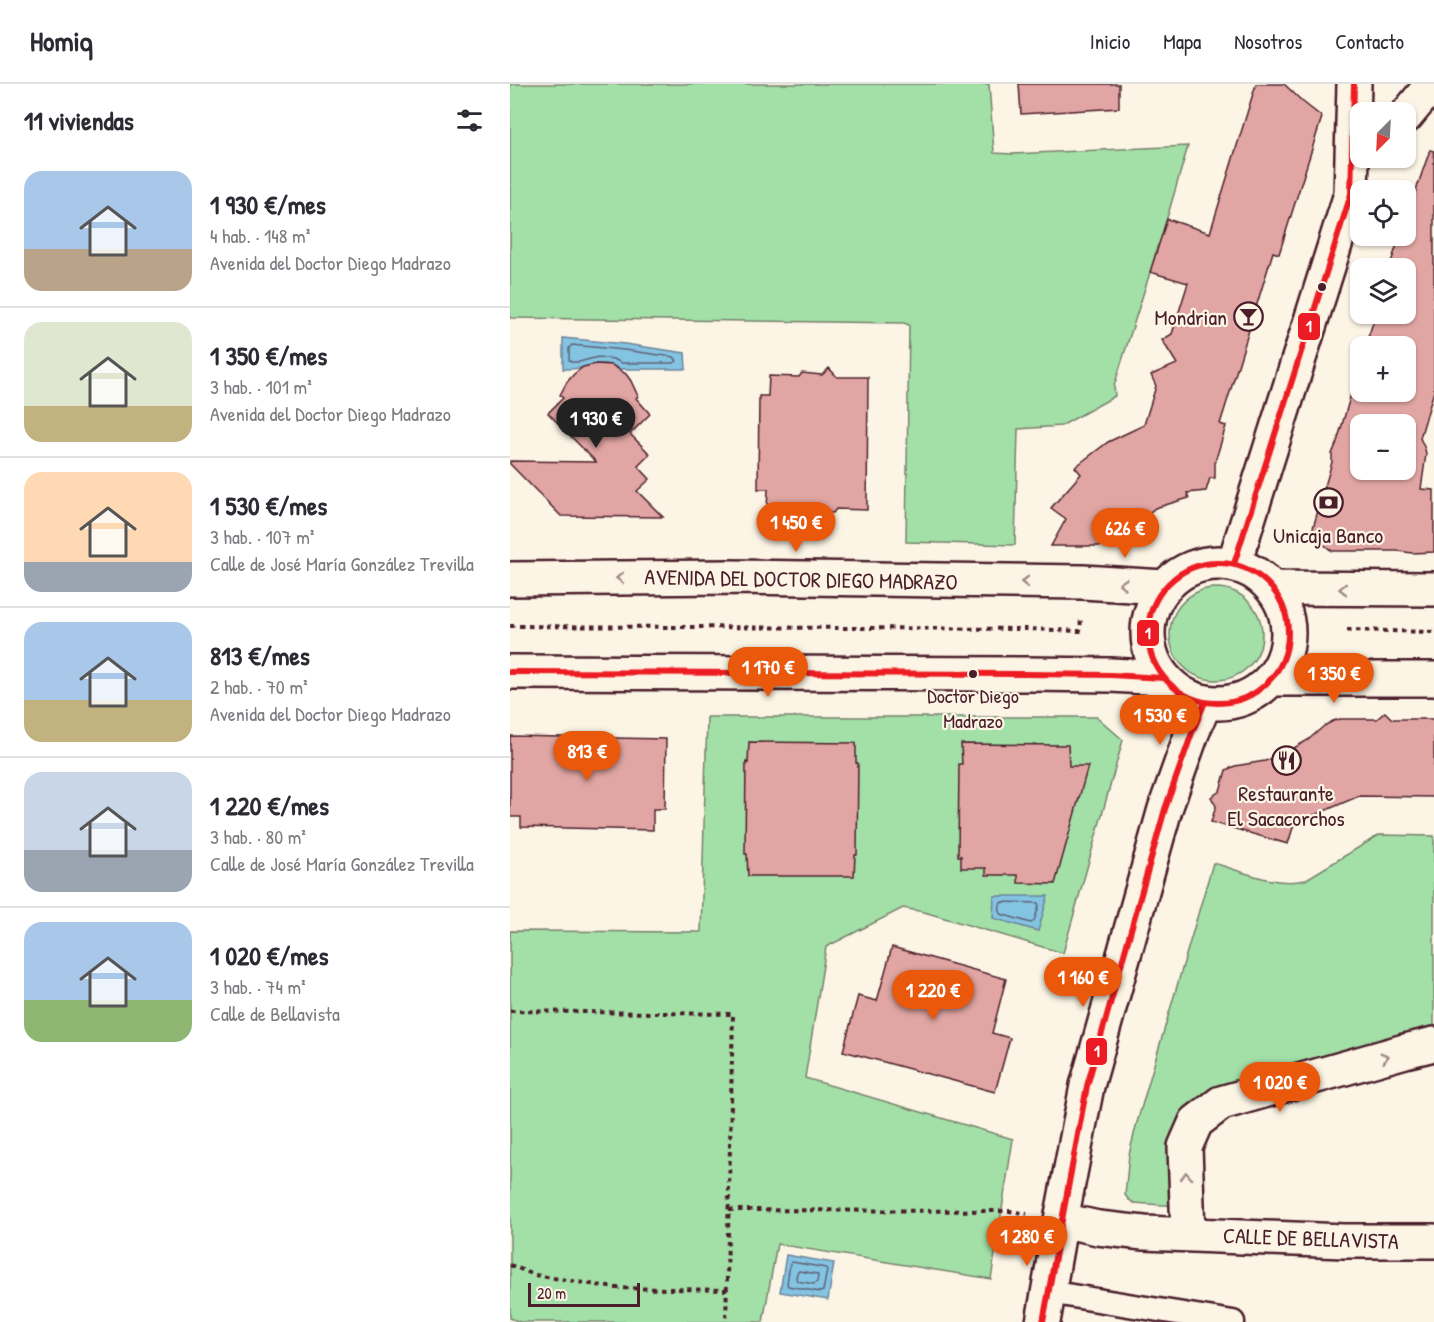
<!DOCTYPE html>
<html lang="es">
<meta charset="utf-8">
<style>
:root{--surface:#fff;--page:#f7f7f7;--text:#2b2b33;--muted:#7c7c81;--line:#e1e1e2;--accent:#ea580c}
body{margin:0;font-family:"Patrick Hand",sans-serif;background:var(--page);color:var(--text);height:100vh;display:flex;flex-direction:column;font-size:22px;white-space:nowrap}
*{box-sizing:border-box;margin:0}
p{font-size:20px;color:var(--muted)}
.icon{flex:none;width:33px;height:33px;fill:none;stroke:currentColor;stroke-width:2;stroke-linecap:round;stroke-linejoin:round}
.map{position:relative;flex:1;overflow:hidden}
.panel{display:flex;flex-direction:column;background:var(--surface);width:510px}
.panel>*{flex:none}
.needle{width:39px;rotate:204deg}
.controls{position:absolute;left:840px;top:18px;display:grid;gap:12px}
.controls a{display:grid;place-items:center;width:66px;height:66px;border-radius:12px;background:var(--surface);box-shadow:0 2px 4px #0004;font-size:30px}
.scale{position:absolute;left:18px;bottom:15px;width:112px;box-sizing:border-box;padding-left:6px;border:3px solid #4a1f2b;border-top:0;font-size:16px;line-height:21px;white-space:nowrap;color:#4a1f2b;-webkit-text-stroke:4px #fcf5e5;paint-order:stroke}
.price{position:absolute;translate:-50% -51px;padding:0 14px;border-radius:21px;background:var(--accent);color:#fff;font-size:20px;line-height:39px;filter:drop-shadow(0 2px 3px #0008)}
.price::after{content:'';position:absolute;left:50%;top:36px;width:18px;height:14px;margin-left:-9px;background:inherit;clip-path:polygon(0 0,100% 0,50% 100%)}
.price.selected{background:#222;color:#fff}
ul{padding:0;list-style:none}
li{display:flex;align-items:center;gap:18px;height:150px;padding:0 24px}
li+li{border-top:2px solid var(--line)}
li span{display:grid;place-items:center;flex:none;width:168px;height:120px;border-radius:18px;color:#555}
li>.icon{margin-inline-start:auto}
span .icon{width:72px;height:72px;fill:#fffc;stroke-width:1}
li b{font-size:26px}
h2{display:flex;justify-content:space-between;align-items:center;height:72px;padding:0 24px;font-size:26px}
header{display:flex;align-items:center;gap:36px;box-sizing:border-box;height:84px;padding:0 30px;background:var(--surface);border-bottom:2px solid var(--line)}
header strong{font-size:28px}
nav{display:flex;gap:33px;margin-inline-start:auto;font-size:21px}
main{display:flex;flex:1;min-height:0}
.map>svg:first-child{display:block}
</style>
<header>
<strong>Homiq</strong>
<nav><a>Inicio</a><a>Mapa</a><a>Nosotros</a><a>Contacto</a></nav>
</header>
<main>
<section class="panel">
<h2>11 viviendas<svg class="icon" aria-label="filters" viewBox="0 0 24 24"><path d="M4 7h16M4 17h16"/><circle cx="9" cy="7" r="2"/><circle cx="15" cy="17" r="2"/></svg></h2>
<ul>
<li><span style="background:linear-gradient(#a9c7e8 65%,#b9a48a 0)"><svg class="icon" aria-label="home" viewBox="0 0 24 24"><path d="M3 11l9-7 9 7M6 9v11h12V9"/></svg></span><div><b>1 930 €/mes</b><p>4 hab. · 148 m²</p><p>Avenida del Doctor Diego Madrazo</p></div></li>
<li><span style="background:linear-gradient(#dfe7d0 70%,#c2b280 0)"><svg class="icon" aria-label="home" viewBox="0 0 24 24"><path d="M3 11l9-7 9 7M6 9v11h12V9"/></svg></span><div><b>1 350 €/mes</b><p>3 hab. · 101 m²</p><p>Avenida del Doctor Diego Madrazo</p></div></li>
<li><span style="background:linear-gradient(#ffd9b3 75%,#9aa5b1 0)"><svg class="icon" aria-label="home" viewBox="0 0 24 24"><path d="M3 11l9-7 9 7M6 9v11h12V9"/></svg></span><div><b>1 530 €/mes</b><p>3 hab. · 107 m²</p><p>Calle de José María González Trevilla</p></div></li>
<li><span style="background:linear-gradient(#a9c7e8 65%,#c2b280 0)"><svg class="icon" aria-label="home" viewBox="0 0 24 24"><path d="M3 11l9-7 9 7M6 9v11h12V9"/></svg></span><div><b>813 €/mes</b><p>2 hab. · 70 m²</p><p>Avenida del Doctor Diego Madrazo</p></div></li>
<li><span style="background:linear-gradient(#c9d6e8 65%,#9aa5b1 0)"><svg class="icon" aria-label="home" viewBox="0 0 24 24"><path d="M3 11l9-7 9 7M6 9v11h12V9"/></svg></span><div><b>1 220 €/mes</b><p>3 hab. · 80 m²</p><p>Calle de José María González Trevilla</p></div></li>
<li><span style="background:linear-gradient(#a9c7e8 65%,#8fb573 0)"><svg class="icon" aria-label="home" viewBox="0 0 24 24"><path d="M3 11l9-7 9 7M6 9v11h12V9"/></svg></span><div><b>1 020 €/mes</b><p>3 hab. · 74 m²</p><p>Calle de Bellavista</p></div></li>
</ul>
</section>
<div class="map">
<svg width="924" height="1238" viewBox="0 0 924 1238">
<rect width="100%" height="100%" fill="#fcf5e5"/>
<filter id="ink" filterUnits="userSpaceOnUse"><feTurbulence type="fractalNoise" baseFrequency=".0167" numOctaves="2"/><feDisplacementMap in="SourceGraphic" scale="12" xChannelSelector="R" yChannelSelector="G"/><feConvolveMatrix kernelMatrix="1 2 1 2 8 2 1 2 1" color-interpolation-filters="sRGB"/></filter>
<g filter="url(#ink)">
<path fill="#a3e0a8" stroke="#76806a" stroke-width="1.5" d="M0 0H479L484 69 502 70 678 62 650 158 647 163 644 176 604 302 605 312 551 342 508 345 505 461 396 458 399 241 394 239 0 234Z
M660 550a46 46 0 1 1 92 0a46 46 0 1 1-92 0Z
M197 633H587L613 656 553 869 414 828 393 824 316 863 295 994 503 1055 481 1195 267 1160 253 1238H10L0 1234V847L191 848Z
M869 751 924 752V951L719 999 697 1013 668 1122 624 1119 619 1116 615 1111 619 1071 626 1042 703 779C732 787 765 803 795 796Z"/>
<path fill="#83c4e3" stroke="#6c8299" stroke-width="1.5" d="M53 254 115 260 175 269 176 285H109C91 275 85 282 69 284 64 285 58 285 53 285Z
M484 812H538L528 847 483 834Z
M276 1171 324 1179 318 1216 270 1208Z"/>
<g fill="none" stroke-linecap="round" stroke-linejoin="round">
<path stroke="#616175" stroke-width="1.5" d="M62 261 114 266 164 273 167 277 164 279H112L103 275 88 273 69 278H61L59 276V264Z
M492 818 528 819 529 822 524 837 521 839 491 830C489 827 489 820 492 818Z
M282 1178 316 1184 317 1186 313 1207 310 1208 278 1202 277 1200 280 1180Z
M289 1187 307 1190 308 1192 307 1198 304 1200 287 1197 286 1194 287 1189Z"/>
</g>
<path fill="#e1a6a3" stroke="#4a1f2b" stroke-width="1.5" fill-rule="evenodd" d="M509 0H609V24L511 30Z
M746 0H774L793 18 812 33 769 170 763 168 720 308 710 340 716 342 705 378V394H700L696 407 677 409 679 414 645 424 600 462H541L556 435 541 424 571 390 565 383 598 358 634 341 646 302 641 291 667 280 652 256 662 250 678 199 640 188 657 135 700 149Z
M920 66 924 67V307L910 354 915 365 916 370 911 405 924 406V468L902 469 888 467H822L808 456 803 444 822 378V370L827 358 850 279V308H896V262H855L866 230H896V184H879L890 152H896V135ZM850 340H896V386H850Z
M86 280 102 281 116 290 121 297 128 312 126 314 140 330 120 350 140 370 128 382 140 395 127 407 153 433 51 432 0 380V377L86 378 38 329 53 314 50 311 57 298 64 290 73 283Z
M319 284 327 293H358L357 426 326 425 323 429 291 428 288 425H257L258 405H248L249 312H258L259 292 289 293 292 289 312 291Z
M875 628 882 635H924V713L849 712 784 740 778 760 701 738 706 722 701 713 710 707 716 686 725 682 755 677 777 668 798 656 814 642 823 637 830 635H867Z
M0 652 156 655 155 725H143V746L11 743V733H0Z
M239 658 346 659V679H348L347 771H345L344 792H238L237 770H235L236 678 238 679Z
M451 660 558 661 559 682H578L545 800 508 799V791H476V784H451V772H448L449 680H452Z
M382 863 496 895 482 949 500 954 485 1008 333 967 348 912 367 917Z"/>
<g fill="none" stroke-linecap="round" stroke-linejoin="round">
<defs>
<path id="lane" d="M538 1208 723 1238"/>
<path id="street" d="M896 32 919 4
M724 480 841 110 844 0
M551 1136 588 1144 634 1149 834 1157H924
M678 1150 675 1063 686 1038 711 1019 895 967 924 960
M533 1238 551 1136 577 1002 655 725 682 649 695 618"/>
<path id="secondary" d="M638 549a70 70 0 1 1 140 0a70 70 0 1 1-140 0Z
M0 495 219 493 573 498 654 503
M762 504 924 505
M0 588 516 590 601 591 653 594
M761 595H924"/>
</defs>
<use href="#lane" stroke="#4a1f2b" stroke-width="27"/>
<use href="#street" stroke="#4a1f2b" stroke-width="38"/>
<use href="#secondary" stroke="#4a1f2b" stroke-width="38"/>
<path stroke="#4a1f2b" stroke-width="4" stroke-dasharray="4.5 4.5" stroke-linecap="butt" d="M0 542 518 545 570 547 571 534
M837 546 924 548
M0 927 223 930 216 1238
M219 1126 500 1127 517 1130
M0 1181 25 1191 105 1204 217 1206"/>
<use href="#lane" stroke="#fcf5e5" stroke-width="22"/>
<use href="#street" stroke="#fcf5e5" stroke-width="33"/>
<use href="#secondary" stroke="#fcf5e5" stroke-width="33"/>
<defs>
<path id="bus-1" d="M638 549a70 70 0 1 1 140 0a70 70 0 1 1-140 0Z
M724 480 841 110 844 0
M0 588 516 590 601 591 653 594
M533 1238 577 1002 655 725 682 649 695 618"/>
</defs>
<use href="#bus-1" stroke="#fcf5e5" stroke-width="10"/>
<use href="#bus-1" stroke="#ed1c24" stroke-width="6"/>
</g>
<defs><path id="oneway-chevron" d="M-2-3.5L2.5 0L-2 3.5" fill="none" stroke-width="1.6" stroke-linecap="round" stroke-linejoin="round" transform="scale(1.5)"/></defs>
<g stroke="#a38a88">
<use href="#oneway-chevron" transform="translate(110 494) rotate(179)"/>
<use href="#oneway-chevron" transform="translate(515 498) rotate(-180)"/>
<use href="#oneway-chevron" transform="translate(613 500) rotate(-176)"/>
<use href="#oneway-chevron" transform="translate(833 505) rotate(179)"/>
<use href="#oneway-chevron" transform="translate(875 973) rotate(-16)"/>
<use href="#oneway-chevron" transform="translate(676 1092) rotate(-92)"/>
</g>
</g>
<defs>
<symbol id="bar-ring" viewBox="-11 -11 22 22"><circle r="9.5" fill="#fcf5e5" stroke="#4a1f2b" stroke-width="1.5"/><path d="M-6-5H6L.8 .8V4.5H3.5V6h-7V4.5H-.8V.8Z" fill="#4a1f2b"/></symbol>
<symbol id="bank-ring" viewBox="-11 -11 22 22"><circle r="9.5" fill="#fcf5e5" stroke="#4a1f2b" stroke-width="1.5"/><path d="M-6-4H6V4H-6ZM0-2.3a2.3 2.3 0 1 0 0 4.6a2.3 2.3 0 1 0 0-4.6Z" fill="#4a1f2b"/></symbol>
<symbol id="restaurant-ring" viewBox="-11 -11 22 22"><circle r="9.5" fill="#fcf5e5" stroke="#4a1f2b" stroke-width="1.5"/><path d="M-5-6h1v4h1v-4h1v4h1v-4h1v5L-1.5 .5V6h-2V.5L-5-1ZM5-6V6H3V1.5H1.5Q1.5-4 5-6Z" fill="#4a1f2b"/></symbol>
</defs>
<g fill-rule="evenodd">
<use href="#bar-ring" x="722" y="216" width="33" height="33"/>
<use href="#bank-ring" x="802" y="402" width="33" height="33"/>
<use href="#restaurant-ring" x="760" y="660" width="33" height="33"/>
</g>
<g fill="#4a1f2b" stroke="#fcf5e5" stroke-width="2">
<circle cx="812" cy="203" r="5"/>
<circle cx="463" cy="590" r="5"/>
</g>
<g text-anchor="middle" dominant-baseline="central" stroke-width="4.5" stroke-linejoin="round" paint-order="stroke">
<g font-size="20" fill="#4a1f2b" stroke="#fcf5e5">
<text x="463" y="611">Doctor Diego<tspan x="463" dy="25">Madrazo</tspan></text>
</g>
<g font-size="22" fill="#4a1f2b" stroke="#fcf5e5">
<text x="717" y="233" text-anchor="end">Mondrian</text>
<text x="818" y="451">Unicaja Banco</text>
<text x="776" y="709">Restaurante<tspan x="776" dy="25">El Sacacorchos</tspan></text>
</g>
<g font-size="22" fill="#4a1f2b" stroke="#fcf5e5">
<text transform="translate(291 495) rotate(1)">AVENIDA DEL DOCTOR DIEGO MADRAZO</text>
<text transform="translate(801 1154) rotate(2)">CALLE DE BELLAVISTA</text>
</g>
</g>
<g stroke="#fcf5e5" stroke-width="2">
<rect x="787" y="228" width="24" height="29" rx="6" fill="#ed1c24"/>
<rect x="626" y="535" width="24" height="28" rx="6" fill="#ed1c24"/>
<rect x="575" y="953" width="23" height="29" rx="6" fill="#ed1c24"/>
</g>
<g font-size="16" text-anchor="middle" font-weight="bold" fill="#fff">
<text x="799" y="248">1</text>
<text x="638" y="555">1</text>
<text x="587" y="973">1</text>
</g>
</svg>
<div class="controls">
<a><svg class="needle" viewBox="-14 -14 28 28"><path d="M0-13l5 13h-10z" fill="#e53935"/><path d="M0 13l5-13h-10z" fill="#7c7c81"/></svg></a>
<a><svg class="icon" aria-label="locate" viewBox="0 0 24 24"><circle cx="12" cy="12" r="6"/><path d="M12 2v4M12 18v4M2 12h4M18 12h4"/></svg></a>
<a><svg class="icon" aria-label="layers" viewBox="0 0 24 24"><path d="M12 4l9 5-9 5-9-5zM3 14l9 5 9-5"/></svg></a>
<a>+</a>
<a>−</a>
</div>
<div class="scale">20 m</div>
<b class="price selected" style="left:86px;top:365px">1 930 €</b>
<b class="price" style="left:286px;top:469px">1 450 €</b>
<b class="price" style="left:615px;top:475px">626 €</b>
<b class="price" style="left:258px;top:614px">1 170 €</b>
<b class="price" style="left:824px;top:620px">1 350 €</b>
<b class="price" style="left:650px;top:662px">1 530 €</b>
<b class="price" style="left:77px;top:698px">813 €</b>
<b class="price" style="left:573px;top:924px">1 160 €</b>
<b class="price" style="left:423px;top:937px">1 220 €</b>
<b class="price" style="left:770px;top:1029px">1 020 €</b>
<b class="price" style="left:517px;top:1183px">1 280 €</b>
</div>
</main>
